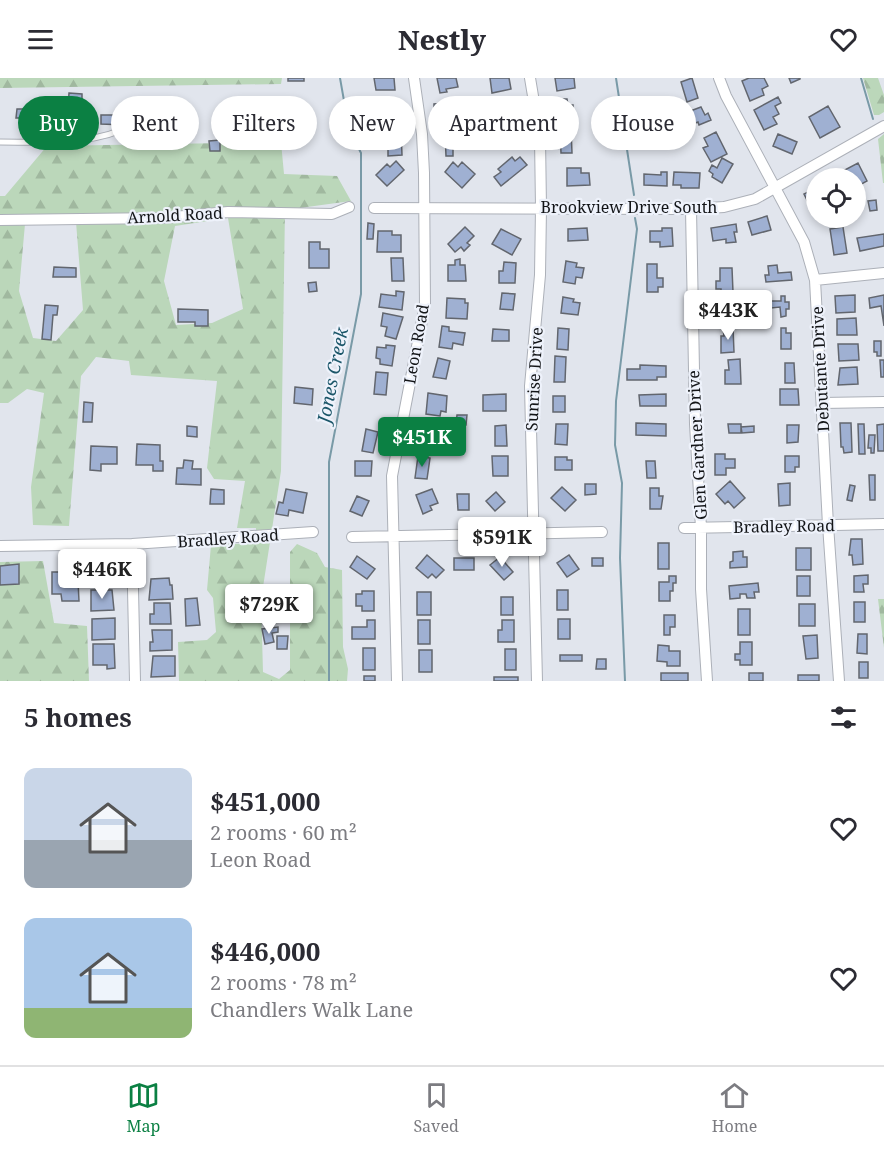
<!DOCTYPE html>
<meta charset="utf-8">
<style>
:root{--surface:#fff;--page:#f7f7f7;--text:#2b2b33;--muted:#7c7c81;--line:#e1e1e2;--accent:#0b8043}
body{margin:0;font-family:"Noto Serif",serif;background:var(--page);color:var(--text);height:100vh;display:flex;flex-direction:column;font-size:22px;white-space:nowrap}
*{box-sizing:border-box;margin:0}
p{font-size:20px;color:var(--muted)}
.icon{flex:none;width:33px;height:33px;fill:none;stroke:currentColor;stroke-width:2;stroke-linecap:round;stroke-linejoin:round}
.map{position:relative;height:603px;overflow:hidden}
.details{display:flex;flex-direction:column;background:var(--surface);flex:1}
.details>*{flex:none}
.hud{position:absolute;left:18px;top:18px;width:849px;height:54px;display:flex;gap:12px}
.controls{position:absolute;left:806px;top:90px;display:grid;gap:12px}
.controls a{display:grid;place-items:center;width:60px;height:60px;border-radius:50%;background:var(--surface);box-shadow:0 3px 9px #0003;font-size:30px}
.price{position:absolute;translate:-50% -51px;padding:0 14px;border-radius:6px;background:#fff;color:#222;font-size:20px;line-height:39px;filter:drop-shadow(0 2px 3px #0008)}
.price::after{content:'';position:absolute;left:50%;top:36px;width:18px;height:14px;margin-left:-9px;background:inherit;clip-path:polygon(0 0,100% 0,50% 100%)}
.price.selected{background:var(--accent);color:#fff}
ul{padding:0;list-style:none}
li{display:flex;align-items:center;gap:18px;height:150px;padding:0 24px}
li span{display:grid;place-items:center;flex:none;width:168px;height:120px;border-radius:12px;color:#555}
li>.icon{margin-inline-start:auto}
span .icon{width:72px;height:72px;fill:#fffc;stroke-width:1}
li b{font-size:26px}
h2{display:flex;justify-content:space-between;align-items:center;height:72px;padding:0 24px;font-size:26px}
.pill{padding:0 21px;border-radius:27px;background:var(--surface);box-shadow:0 3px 9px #0003;font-size:21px;line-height:54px}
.pill.selected{background:var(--accent);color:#fff}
header{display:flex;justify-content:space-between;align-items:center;height:78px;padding:0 24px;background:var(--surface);font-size:27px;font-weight:800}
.tab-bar{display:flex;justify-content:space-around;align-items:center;height:84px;border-top:2px solid var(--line);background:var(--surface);font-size:16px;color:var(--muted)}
.tab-bar a{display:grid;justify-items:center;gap:3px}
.tab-bar .selected{color:var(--accent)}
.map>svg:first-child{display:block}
</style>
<header><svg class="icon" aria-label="menu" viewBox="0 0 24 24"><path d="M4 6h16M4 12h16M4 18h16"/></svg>Nestly<svg class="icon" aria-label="heart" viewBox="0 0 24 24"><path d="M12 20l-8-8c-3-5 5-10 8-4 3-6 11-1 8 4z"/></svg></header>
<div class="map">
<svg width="884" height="603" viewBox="0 0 884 603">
<defs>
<pattern id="forest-firs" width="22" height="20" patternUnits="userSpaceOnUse" patternTransform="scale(1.5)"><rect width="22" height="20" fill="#bbd7ba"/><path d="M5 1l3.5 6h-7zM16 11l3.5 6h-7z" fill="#a0b89f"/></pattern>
</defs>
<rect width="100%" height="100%" fill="#e1e5ed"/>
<path fill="url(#forest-firs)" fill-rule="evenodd" d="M0 0H282L281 6 0 10Z
M863 0H878L884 17V34L879 37H874Z
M884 56V105H883L878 61Z
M281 64 284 96 337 98 351 123 285 132 281 393 261 522 263 594 279 601 290 592V474L297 466 317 475 325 489 342 492 343 569 348 591 347 603H179L178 564 207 562 216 554 213 520 207 512 211 467 255 465 256 450H237L245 403 214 401 207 390 217 303 131 297 129 283 96 279 81 298 69 448 33 447 31 409 44 315 27 311 8 325H0V118H5L47 68ZM228 140 243 231 212 245 176 247 164 203 175 148ZM76 144 83 232 56 263 33 260 19 213 25 146Z
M43 483 54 545 87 548 89 603H0V484Z
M878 521H884V570Z"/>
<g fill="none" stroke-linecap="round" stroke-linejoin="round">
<path stroke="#799aa7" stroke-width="2" d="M616 0 634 117
M861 0 873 41
M329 603V384L361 216V75L349 51 340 0
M625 603 620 480 622 405 615 367 616 323 637 151 635 140"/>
</g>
<path fill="#9fb0d2" stroke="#62666e" stroke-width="1.5" d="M288 0H304V3H288Z
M374 0H394L395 12H376Z
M437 0H456L458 9 446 11 447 14 440 15Z
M490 0H509L511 11 492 15Z
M555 0H574L575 10 557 13Z
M692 0 698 20 687 24 681 4Z
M749 0H764L768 8 762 11 764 17 750 23 742 3Z
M789 0H800V1L791 5Z
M69 15 82 16V32H68Z
M503 19H514L516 43H504Z
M778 19 781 25 775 28 779 36 773 39 777 46 764 52 754 32Z
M557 21H567L568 27H573V37L569 38 570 45 558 46Z
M460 24 461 43 450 44 449 32 434 33V26Z
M156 25H169V36H156Z
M828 28 840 49 820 60 809 39Z
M701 29 705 37 708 35 711 42 699 47 698 44 690 47 685 35Z
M17 31H27V40H16Z
M101 37H125V47L101 46Z
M560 51H571L572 75H561Z
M401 52 402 77 388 78V71H383V58L393 57V53Z
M445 53H454V57H465V68L453 69V78H446Z
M509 53H518V70L498 71V59H509Z
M716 54 727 76 711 84 703 70 708 68 704 60Z
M778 56 797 64 792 76 773 68Z
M220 62V73H210L209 63Z
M512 79 515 83 520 79 527 87 501 108 494 99 501 94 498 91Z
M722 80 733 86 722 105 712 99 713 96 709 93 712 87 717 90Z
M396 83 404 92 387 108 376 97 387 86 390 89Z
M453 84 458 89 462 84 475 96 462 110 445 94Z
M858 85 867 103 858 108 855 100H842L839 95Z
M567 90H581V95H589L590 107 567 108Z
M661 94H667V108L644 107V96L661 97Z
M674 94 700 95 699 110H681V107H673Z
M816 110V125L810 128 804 116Z
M876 122 877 132 870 133 868 123Z
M767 138 771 152 752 157 748 144Z
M368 145 374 146 373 161H367Z
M736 146 737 154H734L736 164 726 165V161L713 163 711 150Z
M465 149 474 158 467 165 470 167 464 173 461 169 455 174 448 166Z
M843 149 847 175 834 177 830 151Z
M587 150 588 162 568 163V151Z
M662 150H672L673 168 660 169V164H650V153H662Z
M501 151 521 161 512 177 492 166Z
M378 153H392V157H401V174H377Z
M884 156V168L860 173 857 160Z
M309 164H320V171H329V190H309Z
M391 180H403L404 203H392Z
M460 181V187H465L466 203H448V187H455V182Z
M566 183 577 185 576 189 584 190 582 200 576 199 575 206 563 204Z
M504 184 516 185 515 205H499V193H503Z
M647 186H657V200H663V209H658V214H647Z
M777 187 778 195 791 194 792 202 766 204 765 197H769L768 188Z
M54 189 76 190V199H53Z
M720 190H732L733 214H721V211H716V203H720Z
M316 204 317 213 309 214 308 205Z
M396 213 404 214 402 232 379 229 381 216 396 218Z
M502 215 515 216 513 232 500 231Z
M855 217V234L836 235 835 218Z
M884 217V248L881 228 870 230 869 220Z
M781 218H785V224H789V231H786V238L781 239 780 229 771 230V223H781Z
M563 219 574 221 573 224 580 225 578 237 561 235Z
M726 219H732V225H738V230H733V244H723L722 230H727Z
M447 220 465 221V225H468L467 241 446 240Z
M45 227 58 228 57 237H53L51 262 42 261Z
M178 231 208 232V248H195V244H178Z
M383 235 403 239 396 261 385 258 387 249 381 248Z
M856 240 857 257H837V241Z
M442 248 449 249V253L465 255 463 267 453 265 452 271 439 269Z
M558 250 569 251 568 272 557 271Z
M723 250H733L734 274 721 275V258H724Z
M781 250H786V255H791V271H781Z
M493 251 509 252V263H492Z
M874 263H881V278H877V274H874Z
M838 266H858L859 282 839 283Z
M386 267 395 268 392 288 380 286V281L376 280 377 269 386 270Z
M555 278 566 279 565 304H554Z
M438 280 450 283 446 301 433 299Z
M740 281 741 306H725V292H729L728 282Z
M880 282H884V299H881Z
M785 285H794L795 305H785Z
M640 287 666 288V299H657V302H627V291H640Z
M857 289 858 306 838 307 840 290Z
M376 294 388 295 386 317 374 316Z
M295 309 313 311 312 327 294 325Z
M780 311H798L799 327H780Z
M428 315 447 318 446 334 441 333 440 338 426 336Z
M506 316V333H483V317Z
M666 316V328H640L639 317Z
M553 318H565V334H553Z
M84 324 93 325 92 344H83Z
M457 337H467L466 347 456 346Z
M636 345 666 346V358L636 357Z
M840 345H851L852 374 844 375 843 369H841Z
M422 346 435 347 432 370 420 368Z
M556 346H568L567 367 555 366Z
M728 346H741V355H729Z
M858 346H864L865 376H859Z
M884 346V373H878L877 347Z
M506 347 507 368H495V348Z
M787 347H799L798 364 787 365Z
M187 348 197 349V359L187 358Z
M754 348V354L742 355 741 349Z
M366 351 378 354 373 375 362 373Z
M869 357H875L874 375H871V370H868Z
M137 366 160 367V383H163V393H153V387H136Z
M91 368 117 369V386H101V393L90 392Z
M715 376H725V381H735V390H726V397H715Z
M418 378 430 380 427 401 415 400Z
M492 378H508V398H493Z
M785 378H799V389H795V394H785Z
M555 379H567V382H572V392H555Z
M184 382 193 383 192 391H201V407L176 406 177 390H183Z
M355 383H372L371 398H355Z
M646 383H655L656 400H647Z
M869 397H875V422H870Z
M730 403 745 420 734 430 728 423 725 426 716 416Z
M790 405V427L779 428 778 406Z
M585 406H596V416L585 417Z
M850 407 855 408 852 423 847 422Z
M562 409 576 422 565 433 551 420Z
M650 410H659V418H663L661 431H650Z
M211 411 224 412V426H210Z
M286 411 307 415 303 435 289 432 288 438 276 436 279 424 283 425Z
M432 411 438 425 430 428 432 432 423 436 416 417Z
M496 414 505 424 495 433 486 423Z
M457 416H469V432H458Z
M357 418 369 423 362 438 350 433Z
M851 461H862L863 486 853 487 852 477H849Z
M658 465H669V491H658Z
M796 470H811V492H796Z
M743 473V479H747V489L730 490V484L733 483V474Z
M427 477 444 492 436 500 432 496 428 500 416 490Z
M569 477 579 491 567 499 557 485Z
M357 478 375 491 367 501 350 489Z
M500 479 513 494 504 502 490 487Z
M454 480H474V492H454Z
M592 480H603V488H592Z
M19 486V506L0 507V488Z
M92 487H111L113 508H90L89 494 92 493Z
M52 494H64V503H78L79 523H62L61 516H52Z
M868 497V506H863L864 514H854V498Z
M669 498H676V505H673V513H670V523H659V504H669Z
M797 498H810V518H797Z
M169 500 170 507H172L173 521 149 522 151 501Z
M758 505 759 514H754L755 520H747L746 516H740V520L730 521 729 508Z
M91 512H112L114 532 91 533Z
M557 512H568V532H557Z
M362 513H374V533H362V528H356V516H362Z
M417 514H431V537H417Z
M501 519H513V537H501Z
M197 520 200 547 186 548 185 521Z
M854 524H865V544H854Z
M154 525H170L171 546H150V536H154Z
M799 526H815V548H799Z
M738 531H750V557H738Z
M664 537H675V549H670V557H664Z
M115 540V561L92 562V541Z
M558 541H570V561H558Z
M367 542H375V561H352V549H367Z
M418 542H430V566H418Z
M502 542H514V564H498V552H502Z
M278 549V554L272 555 274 564 265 566 262 551Z
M152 552H172V572L150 573V564H153Z
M858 556H867V576L857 575Z
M817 557 818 580 806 581 803 558Z
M277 558H288L287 571H277Z
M740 564H752V587H740V582H735V576H740Z
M93 566H114L115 590 107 591V587H93Z
M658 567 669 568V573H680V588H667V584L657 583Z
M363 570H375V592H363Z
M505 571H516V592H505Z
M419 572H432V594H419Z
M560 577H582V583H560Z
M153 578H175V598L151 599Z
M597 581H606V591H596Z
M859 584H868V600H859Z
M661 595H688V603H661Z
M749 595H763V603H749Z
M798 597H819V603H798Z
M364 598H375V603H364Z
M494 599H518V603H494Z"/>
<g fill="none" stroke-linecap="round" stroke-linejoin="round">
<defs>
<path id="service" d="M0 64C44 64 95 68 134 46"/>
<path id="minor" d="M530 0 540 60 541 130 540 197 530 308 537 603
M719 0 726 18 804 164 815 202 828 447 839 603
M374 130 691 131 724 129 755 121 884 48
M691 131 695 346 701 450V511L707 603
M0 142 163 140 228 134 332 136 349 129
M815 202 884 195
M822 325 884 324
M684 450 884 446
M352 459 602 454
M132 466 135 603
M0 468 132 466 313 454
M397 603 392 398 425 227 424 95 422 56 414 0"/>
</defs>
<use href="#service" stroke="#acb0b8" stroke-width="7"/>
<use href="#minor" stroke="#acb0b8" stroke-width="12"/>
<use href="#service" stroke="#fff" stroke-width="5"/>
<use href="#minor" stroke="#fff" stroke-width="10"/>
</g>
<g text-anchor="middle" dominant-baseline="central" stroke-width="4.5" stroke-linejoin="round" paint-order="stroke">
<g font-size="16" fill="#131518" stroke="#eef2fb">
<text x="629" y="129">Brookview Drive South</text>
<text transform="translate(175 137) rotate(-3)">Arnold Road</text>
<text transform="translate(416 266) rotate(-80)">Leon Road</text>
<text transform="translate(820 291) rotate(-93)">Debutante Drive</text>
<text transform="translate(534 301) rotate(-87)">Sunrise Drive</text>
<text transform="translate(697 367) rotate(-93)">Glen Gardner Drive</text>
<text transform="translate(784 448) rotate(-1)">Bradley Road</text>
<text transform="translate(228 460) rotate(-4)">Bradley Road</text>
</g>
<g font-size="18" font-style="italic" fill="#1b5669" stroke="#eef2fb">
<text transform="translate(332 297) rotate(-79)">Jones Creek</text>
</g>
</g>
</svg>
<div class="controls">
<a><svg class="icon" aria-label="locate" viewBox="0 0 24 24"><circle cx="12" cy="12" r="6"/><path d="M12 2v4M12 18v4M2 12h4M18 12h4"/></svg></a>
</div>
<b class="price" style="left:728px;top:263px">$443K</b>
<b class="price selected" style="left:422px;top:390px">$451K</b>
<b class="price" style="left:502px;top:490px">$591K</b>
<b class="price" style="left:102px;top:522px">$446K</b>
<b class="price" style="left:269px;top:557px">$729K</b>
<div class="hud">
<a class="pill selected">Buy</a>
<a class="pill">Rent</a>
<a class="pill">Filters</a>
<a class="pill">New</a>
<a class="pill">Apartment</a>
<a class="pill">House</a>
</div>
</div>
<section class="details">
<h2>5 homes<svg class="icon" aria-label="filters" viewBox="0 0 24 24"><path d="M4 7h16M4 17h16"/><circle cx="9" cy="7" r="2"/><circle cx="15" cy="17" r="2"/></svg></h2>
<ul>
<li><span style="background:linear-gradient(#c9d6e8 60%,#9aa5b1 0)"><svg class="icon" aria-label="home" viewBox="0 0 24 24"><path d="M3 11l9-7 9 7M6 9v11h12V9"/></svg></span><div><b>$451,000</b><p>2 rooms · 60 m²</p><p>Leon Road</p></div><svg class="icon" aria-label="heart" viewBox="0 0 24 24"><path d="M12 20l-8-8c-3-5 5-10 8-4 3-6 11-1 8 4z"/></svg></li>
<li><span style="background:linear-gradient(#a9c7e8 75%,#8fb573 0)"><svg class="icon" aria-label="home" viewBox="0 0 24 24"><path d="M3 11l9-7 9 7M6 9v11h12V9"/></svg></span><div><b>$446,000</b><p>2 rooms · 78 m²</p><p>Chandlers Walk Lane</p></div><svg class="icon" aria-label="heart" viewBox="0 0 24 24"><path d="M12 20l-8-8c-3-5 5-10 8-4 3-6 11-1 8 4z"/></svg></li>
</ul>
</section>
<nav class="tab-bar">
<a class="selected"><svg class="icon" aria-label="map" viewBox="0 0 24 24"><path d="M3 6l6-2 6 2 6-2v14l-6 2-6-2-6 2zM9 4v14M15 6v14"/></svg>Map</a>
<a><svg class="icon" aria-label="saved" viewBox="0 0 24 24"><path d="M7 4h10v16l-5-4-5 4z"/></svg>Saved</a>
<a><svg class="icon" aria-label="home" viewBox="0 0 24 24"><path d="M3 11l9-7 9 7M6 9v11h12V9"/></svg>Home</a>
</nav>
